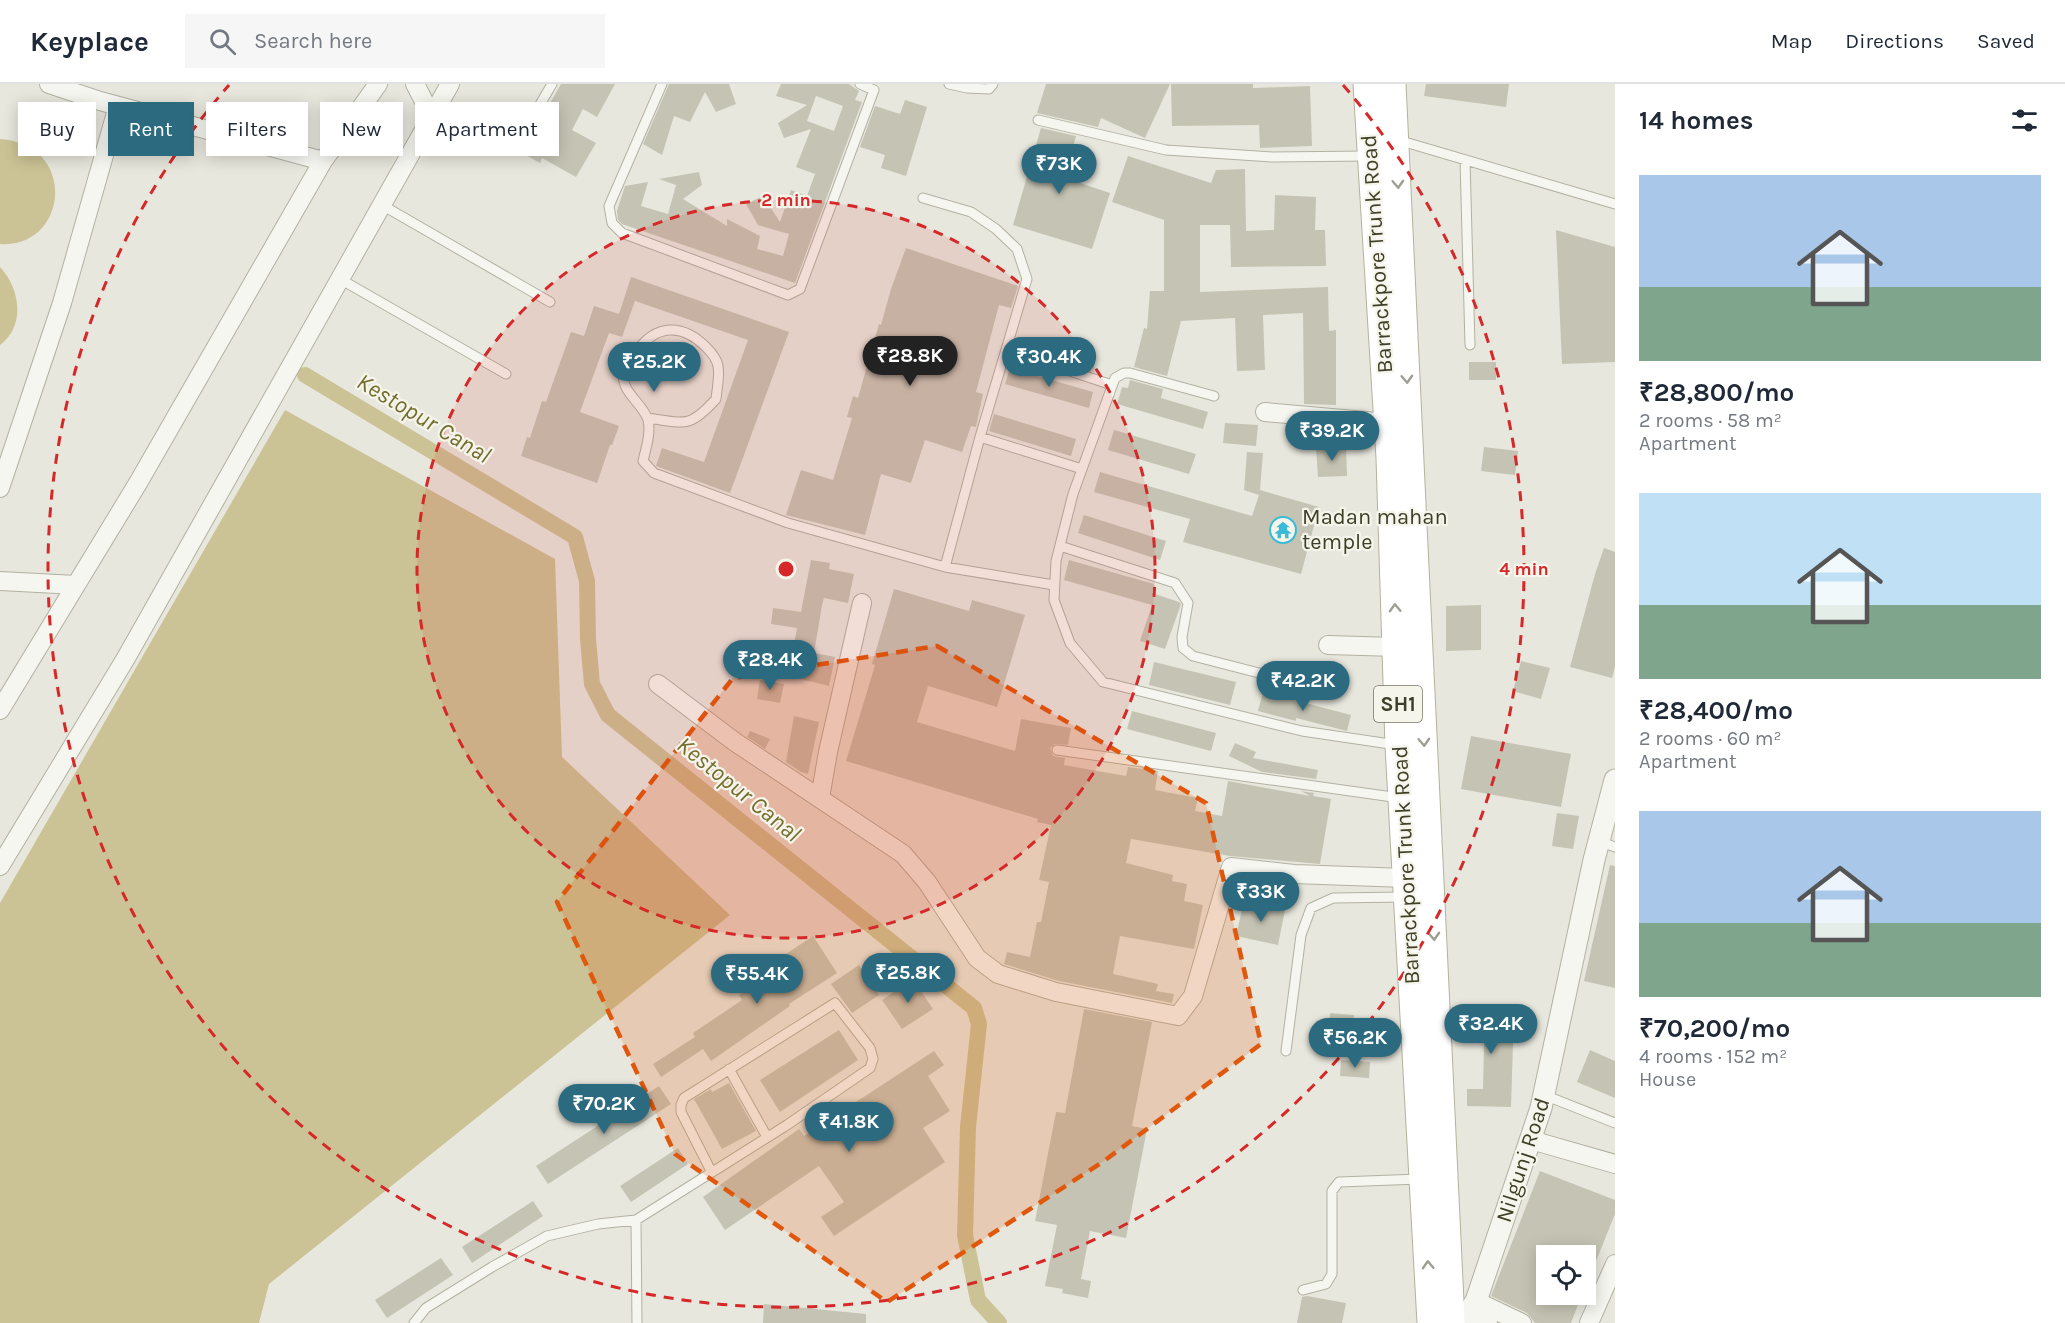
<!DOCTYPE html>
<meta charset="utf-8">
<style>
:root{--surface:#fff;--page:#f6f6f7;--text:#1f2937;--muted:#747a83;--line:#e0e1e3;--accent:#2b6a7f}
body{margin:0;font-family:Karla,sans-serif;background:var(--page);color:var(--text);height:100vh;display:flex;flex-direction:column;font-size:22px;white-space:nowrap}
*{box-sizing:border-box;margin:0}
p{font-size:20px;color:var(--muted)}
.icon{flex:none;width:33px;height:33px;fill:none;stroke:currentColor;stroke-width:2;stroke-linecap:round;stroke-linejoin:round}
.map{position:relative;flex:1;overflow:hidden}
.side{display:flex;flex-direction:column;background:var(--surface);width:450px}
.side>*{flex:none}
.banner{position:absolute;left:18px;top:18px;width:570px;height:54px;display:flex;gap:12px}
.fabs{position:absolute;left:1536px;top:1161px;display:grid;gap:12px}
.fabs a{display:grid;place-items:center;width:60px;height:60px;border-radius:0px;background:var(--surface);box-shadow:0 3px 15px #0003;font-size:30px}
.price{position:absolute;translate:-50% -51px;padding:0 14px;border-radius:21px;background:var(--accent);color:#fff;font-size:20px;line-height:39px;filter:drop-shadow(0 2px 3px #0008)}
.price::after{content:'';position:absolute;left:50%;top:36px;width:18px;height:14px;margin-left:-9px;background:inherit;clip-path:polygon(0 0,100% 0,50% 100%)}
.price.on{background:#222;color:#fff}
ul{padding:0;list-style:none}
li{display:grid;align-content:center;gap:12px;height:318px;padding:0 24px}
li span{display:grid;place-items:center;height:186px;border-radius:0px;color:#555}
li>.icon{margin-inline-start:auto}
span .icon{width:108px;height:108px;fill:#fffc;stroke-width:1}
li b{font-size:26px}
h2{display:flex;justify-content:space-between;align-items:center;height:72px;padding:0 24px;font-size:26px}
.chip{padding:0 21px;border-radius:0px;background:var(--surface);box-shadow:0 3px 15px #0003;font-size:21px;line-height:54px}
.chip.on{background:var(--accent);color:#fff}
header{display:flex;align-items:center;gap:36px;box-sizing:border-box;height:84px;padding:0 30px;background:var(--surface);border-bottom:2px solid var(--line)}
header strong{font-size:28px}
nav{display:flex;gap:33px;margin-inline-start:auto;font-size:21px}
.search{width:420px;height:54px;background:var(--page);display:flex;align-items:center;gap:15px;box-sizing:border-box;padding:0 21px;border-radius:0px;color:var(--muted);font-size:22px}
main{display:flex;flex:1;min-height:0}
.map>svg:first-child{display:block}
</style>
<header>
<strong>Keyplace</strong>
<div class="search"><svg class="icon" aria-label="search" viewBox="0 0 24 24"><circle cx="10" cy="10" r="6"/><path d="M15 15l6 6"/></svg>Search here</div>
<nav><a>Map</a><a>Directions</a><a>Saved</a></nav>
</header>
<main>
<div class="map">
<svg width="1615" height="1239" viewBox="0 0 1615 1239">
<rect width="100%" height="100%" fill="#e8e7dd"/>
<path fill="#cbc295" d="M0 55C79 60 68 165 0 160Z
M0 183C20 204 26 242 0 261Z
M285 326 555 475 562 673 730 831 269 1200 259 1239H0V819Z"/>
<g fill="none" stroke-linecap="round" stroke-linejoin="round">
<path stroke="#cbc295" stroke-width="16" d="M305 291 575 453 587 497 588 555 592 600 608 631 974 924 979 940 968 1043 965 1151 978 1216 999 1239"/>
</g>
<path fill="#c5c4b4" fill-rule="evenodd" d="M561 0H615L597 33 583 25 572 46 596 59 576 93 542 74 540 79 522 69 529 56 527 55 537 40H538Z
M669 0H729L736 20 716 28 705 8 690 38 674 32 662 71 643 60Z
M781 0H849L859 7 855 16 862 18 795 199 622 140 618 136 617 127 625 102 648 98 641 122 668 130 676 101 659 95 699 88 702 101 683 115 727 142V135L760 152 757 165 783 172 789 150 758 141 746 120 763 112 780 138 791 106 807 112 815 90 796 83 811 45 784 54 778 39 807 21 776 12ZM816 12 843 22 834 47 807 37Z
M1046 0H1170L1145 54 1101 34 1098 43 1037 29Z
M1171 0H1253V4L1310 2 1312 62 1260 64 1259 41 1172 42Z
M1426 0H1509L1506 23 1424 12Z
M905 16 927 23 906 92 881 84 885 71 860 63 875 22 900 30Z
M518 30 525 33 516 49 509 45Z
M1041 44 1076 52 1065 94 1110 109 1092 165 1013 141Z
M1128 72 1211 99 1216 86 1245 85 1246 147 1274 146 1275 111 1316 113 1315 146H1325L1326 182 1231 183 1230 141H1200V208L1328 203 1329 247 1336 246V321L1304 320 1303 229 1263 231 1265 286 1237 287 1235 234 1181 237 1167 292 1134 283 1144 244 1147 245 1150 207H1164V136L1112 118Z
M1556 146 1615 163V278L1562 280Z
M906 164 1018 202 1011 224 999 221 976 308 983 310 976 343 971 342 962 368 925 356 911 399 881 390 865 451 786 431 801 386 833 396 852 334 847 333 853 312 858 314 879 240 881 241 891 205Z
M631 193 789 248 730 409 656 382 662 364 704 378 748 256 635 217 622 253 609 249 580 328 619 342 612 361H610L597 399 521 372 527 353 530 354 542 317 546 318 571 248 584 252 594 222 619 230Z
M1469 278H1496V296H1469Z
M1010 284 1093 308 1089 324 1005 300Z
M1130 296 1163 305 1161 314 1208 328 1203 345 1117 320 1122 303 1128 304Z
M994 330 1076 355 1071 372 989 347Z
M1225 339 1258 341 1256 362 1223 359Z
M1114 346 1196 370 1189 390 1108 366Z
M1346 363 1347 392 1318 393 1316 364Z
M1484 363 1518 367 1515 391 1481 387Z
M1247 368 1263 369 1260 406 1319 423 1301 490 1183 458 1190 435 1094 408 1100 388 1252 432 1259 411 1244 406Z
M1084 431 1166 457 1160 476 1078 449Z
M1604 464 1615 468V583L1612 594 1570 583 1595 490Z
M811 476 830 479 829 485 854 490 848 519 824 514 822 521 814 569 835 573 829 602 788 592 797 544 771 540 773 524 801 528Z
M1069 476 1154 500 1152 509 1179 518 1181 520 1165 565 1140 557 1152 521 1064 496Z
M894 505 969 527 972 516 1025 531 997 623 928 602 917 638 1015 667 1021 635 1071 644 1068 661 1055 660 1050 664 1053 672 1065 674 1064 681 1126 692 1128 683 1158 687 1155 706 1198 714 1195 727 1222 732 1228 697 1310 712 1301 707 1314 709 1313 712 1331 715 1320 780 1230 772 1131 755 1126 779 1173 791 1172 797 1187 800 1184 817 1203 821 1194 865 1120 852 1113 890 1158 900 1156 907 1174 910 1172 919 1059 897 1004 880 1007 868 1030 873 1037 838H1041L1049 798 1039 796 1051 741 1037 738 1038 735 846 677 875 581 872 580Z
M1481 521V566L1446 567V522Z
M1521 577 1550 584 1541 615 1513 607Z
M1154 578 1236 598 1230 621 1149 601Z
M760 596 784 600 780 619 757 615Z
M1263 608 1351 631 1347 647 1296 634V637L1258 627Z
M1132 627 1216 649 1211 667 1127 645Z
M794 632 819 638 808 690 801 688 786 678Z
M750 647 770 655 765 665 747 653Z
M1471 652 1571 670 1561 723 1461 705Z
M1235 659 1256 668 1253 674 1318 686 1316 695 1262 688 1229 672Z
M1557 729 1579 732 1573 765 1552 762Z
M1610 781 1615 782V904L1584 897Z
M1244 817 1285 826 1278 861 1236 852Z
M813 852 837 889 789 920 790 922 711 977 703 965 661 993 653 980 695 953 693 949 742 916 739 911 788 879 783 872Z
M859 881 879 911 852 929 831 900Z
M913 895 933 925 902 945 882 916Z
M1084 925 1152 938 1132 1042 1147 1045 1126 1154 1090 1147 1081 1195 1091 1197 1088 1214 1062 1209 1063 1205 1045 1202 1057 1141 1035 1137 1056 1028 1065 1029Z
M1460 927 1514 929 1511 1023 1467 1022V1005H1483L1484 959 1459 958Z
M1330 929 1354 931 1353 944 1329 942Z
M839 946 858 976 780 1028 760 996Z
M1590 966 1615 977V1014L1577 998Z
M934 967 944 981 928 992 950 1027 923 1044 945 1078 834 1152 821 1133 844 1118 819 1082 725 1146 703 1113 799 1045 804 1052Z
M1341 976 1370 978 1369 994 1340 992Z
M729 999 756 1047 722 1065 694 1015 711 1005 712 1008Z
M659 1002 671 1020 548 1100 536 1082Z
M678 1064 688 1080 631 1118 620 1102Z
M1540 1087 1615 1116V1130L1586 1202V1172H1546V1210H1582L1571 1239H1535L1527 1229 1491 1212Z
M533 1117 543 1132 472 1179 462 1163Z
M441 1174 453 1191 387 1234 375 1216Z
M1307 1212 1346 1219 1342 1239H1297L1302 1213Z
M764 1220 866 1230V1239H763Z"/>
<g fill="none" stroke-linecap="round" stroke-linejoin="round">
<defs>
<path id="service" d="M662 0 609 122 612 139 622 149 788 211 800 205 874 6 860 0
M949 0 967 4 989 5 993 0
M1038 36 1166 66 1272 73 1368 72
M521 53 552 0
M1398 56 1615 120
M1465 76 1470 261
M923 114 971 128 996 145 1017 165 1027 195 980 353 945 483
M382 121 550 218
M340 195 506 290
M1007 266 1112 301
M1214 312 1130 289H1124L1115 294 1073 410 1056 477 1054 516 1070 559 1103 598 1302 647 1397 661
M647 334C685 339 689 345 716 315 717 304 720 293 718 282 717 276 711 268 706 263 682 239 656 240 636 268 631 274 626 280 624 288 619 307 643 319 648 336 651 349 646 364 643 377L654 389 788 439 945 483 1054 501
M980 353 1082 385
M1060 462 1175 499 1188 519 1182 553 1183 564 1193 572 1309 602
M1057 666 1400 714
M1599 757 1615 763
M1286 967 1301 851 1311 824 1333 814 1405 813
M729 985 767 1053
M1544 1011 1615 1039
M636 1136 637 1239
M1303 1206 1326 1200 1332 1190V1107L1339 1098 1420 1095
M414 1239 426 1224 492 1183 547 1152 598 1140 636 1136 787 1041 870 984 873 975 870 964 835 919 684 1014 681 1021V1028L711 1087"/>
<path id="minor" d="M49 0 100 17 323 77
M415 0 432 33
M1265 328 1388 339
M0 404 62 219 118 22
M0 497 76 501
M1328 561 1396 563
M658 600 735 658 903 770 927 798 977 874 998 890 1056 908 1178 932 1193 912 1231 783 1294 790 1406 794
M0 626 138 399 323 77 378 0
M820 714 828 668 862 519
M0 782 126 574 450 0
M1531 1056 1615 1080
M1476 1217 1522 1239
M1468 1232 1488 1239
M1589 1239 1615 1180"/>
<path id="tertiary" d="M1462 1239 1476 1217 1541 1024 1594 776 1615 696"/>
<path id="primary" d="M1367 0 1390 374 1399 662 1431 1239
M1392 0 1451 1239"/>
</defs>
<use href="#service" stroke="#b2b1a2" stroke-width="11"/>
<use href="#minor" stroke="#b2b1a2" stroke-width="20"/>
<use href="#tertiary" stroke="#b2b1a2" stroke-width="23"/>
<use href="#primary" stroke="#b4b29c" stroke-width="29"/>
<use href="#service" stroke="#f6f6f0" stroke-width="9"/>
<use href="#minor" stroke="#f6f6f0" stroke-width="18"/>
<use href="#tertiary" stroke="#f6f6f0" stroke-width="21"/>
<use href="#primary" stroke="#fff" stroke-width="27"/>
</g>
<defs><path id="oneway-chevron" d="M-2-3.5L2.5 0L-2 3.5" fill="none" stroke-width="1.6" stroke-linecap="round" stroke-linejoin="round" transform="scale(1.5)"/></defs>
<g stroke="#9f9e92">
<use href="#oneway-chevron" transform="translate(1398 100) rotate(87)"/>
<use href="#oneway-chevron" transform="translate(1407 295) rotate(87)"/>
<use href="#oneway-chevron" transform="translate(1395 524) rotate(-92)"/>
<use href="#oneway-chevron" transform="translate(1424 658) rotate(87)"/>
<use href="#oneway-chevron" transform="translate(1434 852) rotate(87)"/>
<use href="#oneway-chevron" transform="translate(1428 1181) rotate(-93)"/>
</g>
<path fill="#e0580d" fill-opacity="0.2" stroke="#e0580d" stroke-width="4.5" stroke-dasharray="12 8" stroke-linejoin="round" d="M937 562 1206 719 1261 960 1104 1077 887 1218 675 1070 557 818 733 594Z"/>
<circle cx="786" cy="485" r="369" fill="#d62828" fill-opacity=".12"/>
<g fill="none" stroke="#d62828" stroke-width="3" stroke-dasharray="10 8">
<circle cx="786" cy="485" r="369"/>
<path d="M1343 1A738 738 0 1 1 229 1"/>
</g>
<defs>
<symbol id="temple-ring" viewBox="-11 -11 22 22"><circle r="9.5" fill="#f5f5ec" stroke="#39bad6" stroke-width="1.5"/><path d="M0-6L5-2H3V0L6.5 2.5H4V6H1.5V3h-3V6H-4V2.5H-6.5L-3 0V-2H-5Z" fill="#39bad6"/></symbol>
</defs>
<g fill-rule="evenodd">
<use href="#temple-ring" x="1268" y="431" width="30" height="30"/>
</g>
<g text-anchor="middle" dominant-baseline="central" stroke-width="4.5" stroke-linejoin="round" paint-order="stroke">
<rect fill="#f5f5ec" stroke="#767561" stroke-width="1.5" x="1374" y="602" width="48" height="36" rx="4.5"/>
<g font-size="21" font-weight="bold" fill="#3f3e26">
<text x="1398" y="620">SH1</text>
</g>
<g font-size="22" fill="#3f3e26" stroke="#f5f5ec">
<text transform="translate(1377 170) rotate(-94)">Barrackpore Trunk Road</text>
<text transform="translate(1406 781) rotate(-93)">Barrackpore Trunk Road</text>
<text transform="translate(1523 1076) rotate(-72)">Nilgunj Road</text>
</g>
<g font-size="22" fill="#3f3e26" stroke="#f5f5ec" text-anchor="start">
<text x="1302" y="433">Madan mahan<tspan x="1302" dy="25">temple</tspan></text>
</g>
<g font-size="24" font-style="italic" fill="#756d2d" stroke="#f5f5ec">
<text transform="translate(424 334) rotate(31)">Kestopur Canal</text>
<text transform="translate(739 705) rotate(39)">Kestopur Canal</text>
</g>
</g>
<circle cx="786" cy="485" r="9" fill="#d62828" stroke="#f5f5ec" stroke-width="3"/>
<g font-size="18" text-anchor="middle" font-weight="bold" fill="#d62828" stroke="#f5f5ec" stroke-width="4.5" stroke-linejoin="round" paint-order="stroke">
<text x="786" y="122">2 min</text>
<text x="1524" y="491">4 min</text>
</g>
</svg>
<div class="fabs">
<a><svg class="icon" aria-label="locate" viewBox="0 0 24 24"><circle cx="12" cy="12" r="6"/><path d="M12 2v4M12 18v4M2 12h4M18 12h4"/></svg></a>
</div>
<b class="price" style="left:1059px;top:111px">₹73K</b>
<b class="price on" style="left:910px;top:303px">₹28.8K</b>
<b class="price" style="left:1049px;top:304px">₹30.4K</b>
<b class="price" style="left:654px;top:309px">₹25.2K</b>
<b class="price" style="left:1332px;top:378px">₹39.2K</b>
<b class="price" style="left:770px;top:607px">₹28.4K</b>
<b class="price" style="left:1303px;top:628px">₹42.2K</b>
<b class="price" style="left:1261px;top:839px">₹33K</b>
<b class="price" style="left:908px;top:920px">₹25.8K</b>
<b class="price" style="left:757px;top:921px">₹55.4K</b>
<b class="price" style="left:1491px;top:971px">₹32.4K</b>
<b class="price" style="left:1355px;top:985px">₹56.2K</b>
<b class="price" style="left:604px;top:1051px">₹70.2K</b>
<b class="price" style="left:849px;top:1069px">₹41.8K</b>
<div class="banner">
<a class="chip">Buy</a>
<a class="chip on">Rent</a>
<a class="chip">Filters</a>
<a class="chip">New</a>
<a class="chip">Apartment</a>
</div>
</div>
<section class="side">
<h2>14 homes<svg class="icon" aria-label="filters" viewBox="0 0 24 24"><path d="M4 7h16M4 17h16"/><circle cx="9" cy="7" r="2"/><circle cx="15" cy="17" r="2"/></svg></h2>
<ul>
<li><span style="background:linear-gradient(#a9c7e8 60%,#7fa58c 0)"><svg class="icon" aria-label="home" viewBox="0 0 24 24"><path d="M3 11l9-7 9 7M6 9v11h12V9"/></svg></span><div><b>₹28,800/mo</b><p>2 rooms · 58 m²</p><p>Apartment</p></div></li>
<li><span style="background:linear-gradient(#bfe0f5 60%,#7fa58c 0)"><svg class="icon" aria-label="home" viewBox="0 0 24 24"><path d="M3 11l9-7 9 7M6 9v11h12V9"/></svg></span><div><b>₹28,400/mo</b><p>2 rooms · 60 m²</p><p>Apartment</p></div></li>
<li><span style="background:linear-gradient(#a9c7e8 60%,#7fa58c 0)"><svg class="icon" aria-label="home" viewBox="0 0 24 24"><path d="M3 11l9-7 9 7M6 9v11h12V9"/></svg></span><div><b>₹70,200/mo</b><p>4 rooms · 152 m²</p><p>House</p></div></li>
</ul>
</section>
</main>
